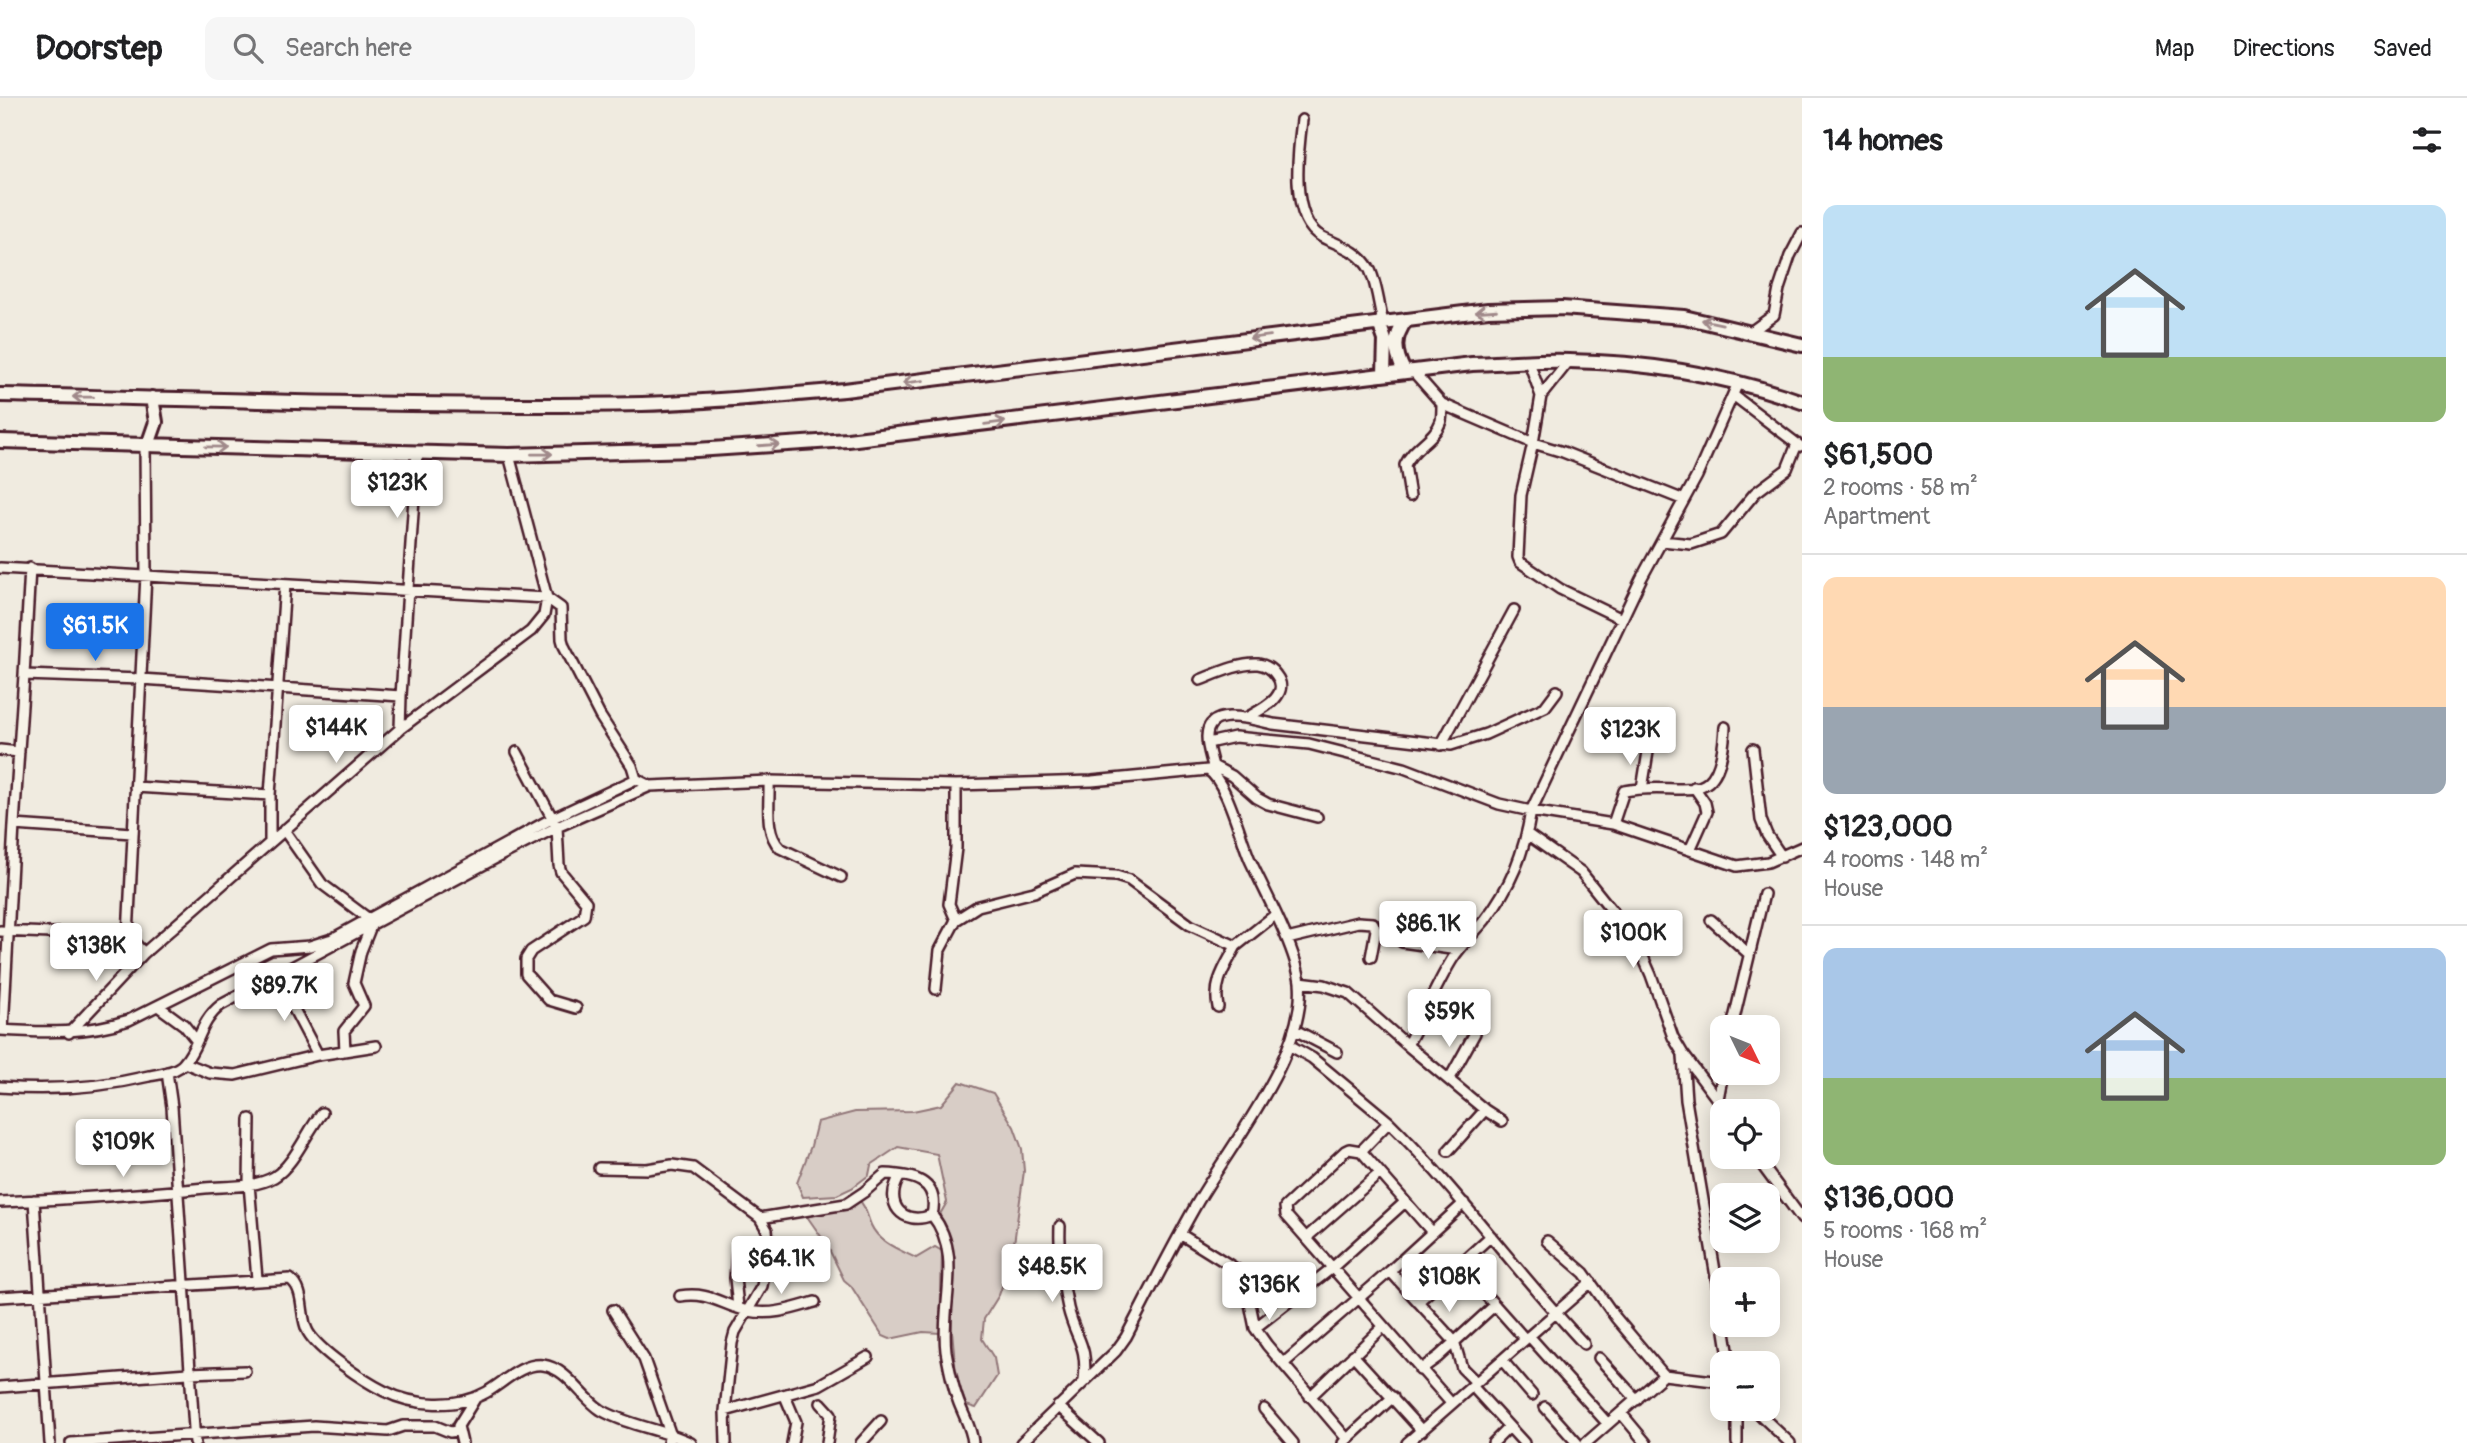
<!DOCTYPE html>
<meta charset="utf-8">
<style>
:root{--surface:#fff;--page:#f6f6f6;--text:#202124;--muted:#757577;--line:#e0e0e0;--accent:#1a73e8}
body{margin:0;font-family:Pangolin,sans-serif;background:var(--page);color:var(--text);height:100vh;display:flex;flex-direction:column;font-size:26px;white-space:nowrap}
*{box-sizing:border-box;margin:0}
p{font-size:23px;color:var(--muted)}
.icon{flex:none;width:38px;height:38px;fill:none;stroke:currentColor;stroke-width:2;stroke-linecap:round;stroke-linejoin:round}
.map{position:relative;flex:1;overflow:hidden}
.panel{display:flex;flex-direction:column;background:var(--surface);width:665px}
.panel>*{flex:none}
.needle{width:46px;rotate:133deg}
.fabs{position:absolute;left:1710px;top:917px;display:grid;gap:14px}
.fabs a{display:grid;place-items:center;width:70px;height:70px;border-radius:14px;background:var(--surface);box-shadow:0 4px 18px #0003;font-size:35px}
.price{position:absolute;translate:-50% -60px;padding:0 16px;border-radius:7px;background:#fff;color:#222;font-size:23px;line-height:46px;filter:drop-shadow(0 2px 4px #0008)}
.price::after{content:'';position:absolute;left:50%;top:42px;width:21px;height:16px;margin-left:-10px;background:inherit;clip-path:polygon(0 0,100% 0,50% 100%)}
.price.active{background:var(--accent);color:#fff}
ul{padding:0;list-style:none}
li{display:grid;align-content:center;gap:14px;height:371px;padding:0 21px}
li+li{border-top:2px solid var(--line)}
li span{display:grid;place-items:center;height:217px;border-radius:14px;color:#555}
li>.icon{margin-inline-start:auto}
span .icon{width:126px;height:126px;fill:#fffc;stroke-width:1}
li b{font-size:30px}
h2{display:flex;justify-content:space-between;align-items:center;height:84px;padding:0 21px;font-size:30px}
header{display:flex;align-items:center;gap:42px;box-sizing:border-box;height:98px;padding:0 35px;background:var(--surface);border-bottom:2px solid var(--line)}
header strong{font-size:33px}
nav{display:flex;gap:38px;margin-inline-start:auto;font-size:24px}
.search{width:490px;height:63px;background:var(--page);display:flex;align-items:center;gap:18px;box-sizing:border-box;padding:0 24px;border-radius:14px;color:var(--muted);font-size:26px}
main{display:flex;flex:1;min-height:0}
.map>svg:first-child{display:block}
</style>
<header>
<strong>Doorstep</strong>
<div class="search"><svg class="icon" aria-label="search" viewBox="0 0 24 24"><circle cx="10" cy="10" r="6"/><path d="M15 15l6 6"/></svg>Search here</div>
<nav><a>Map</a><a>Directions</a><a>Saved</a></nav>
</header>
<main>
<div class="map">
<svg width="1802" height="1345" viewBox="0 0 1802 1345">
<rect width="100%" height="100%" fill="#f0ebe0"/>
<filter id="ink" filterUnits="userSpaceOnUse"><feTurbulence type="fractalNoise" baseFrequency=".0143" numOctaves="2"/><feDisplacementMap in="SourceGraphic" scale="14" xChannelSelector="R" yChannelSelector="G"/><feConvolveMatrix kernelMatrix="1 2 1 2 8 2 1 2 1" color-interpolation-filters="sRGB"/></filter>
<g filter="url(#ink)">
<path fill="#d8cdc6" stroke="#917678" stroke-width="2" d="M960 984 993 995 1014 1029 1022 1051 1024 1073 1012 1160 999 1197 984 1221 982 1241 994 1260 997 1278 976 1310 966 1307 956 1277 952 1232V1183L955 1161 944 1124 939 1118 947 1104 937 1056 898 1049 871 1067 869 1077 852 1090 837 1097 803 1099 797 1085 811 1048 817 1024 855 1014 913 1013 941 1007Z
M859 1102C866 1108 867 1118 871 1127 879 1145 900 1152 916 1160L935 1149 942 1153 940 1235 923 1234 890 1241 883 1238 851 1188 844 1182 827 1147 806 1117 841 1110Z"/>
<g fill="none" stroke-linecap="round" stroke-linejoin="round">
<defs>
<path id="minor" d="M1302 22C1298 53 1289 122 1322 139 1340 148 1359 152 1370 172 1377 187 1379 208 1383 225
M1752 233 1774 217 1779 191 1790 158 1802 135
M1529 264 1541 298 1533 345 1563 354 1684 402
M1412 272 1442 306 1533 345 1521 397 1518 459 1520 464 1560 491 1622 521
M1738 285 1697 378 1641 481 1531 713 1613 726 1737 768 1768 764 1802 749
M1733 297 1800 348
M1541 298 1569 263
M1410 398 1405 367C1413 349 1435 341 1441 323 1442 318 1442 311 1442 306
M1662 443 1691 446 1721 436 1755 395 1787 371 1797 346
M0 470 547 500 509 357
M24 577 30 470
M1200 582C1218 575 1239 565 1258 566 1265 567 1272 571 1276 577 1292 597 1262 611 1248 619
M400 631 401 598
M1208 645 1235 639 1309 646 1404 670 1499 706 1531 713C1524 756 1511 788 1485 822 1474 835 1462 846 1453 860 1436 887 1424 918 1407 947L1348 895 1324 887 1300 884
M1441 647 1514 512
M1753 651 1761 722 1767 737 1782 759
M0 652 19 654
M517 654 557 729 559 767 561 774 586 804 584 818 531 853 526 861V876L549 902 576 910
M1213 668 1232 678 1257 700 1268 706 1317 719
M1215 677C1213 665 1207 651 1207 639 1207 607 1255 622 1273 626L1451 647 1486 636 1545 609 1557 593
M769 683C770 705 764 734 780 750L841 779
M135 689 270 697 285 486
M1642 691 1648 654
M1613 726 1624 693C1684 681 1720 718 1725 629
M284 732 322 786 369 821
M132 735 14 727 24 577 141 581 401 598 417 354
M1527 736 1581 774 1618 820 1640 852 1651 877 1673 939 1683 956 1726 1013
M270 744V697
M1690 752 1707 714 1705 705 1694 689
M956 822 949 806 956 750V687
M1711 822 1749 856
M0 833 128 838 146 477 145 347
M128 838 144 855 400 631 531 533 544 517 547 500 561 510 562 541 564 548 600 618 632 668 636 681 650 688
M1287 841 1358 824 1373 825 1376 832 1371 859
M1402 844 1458 852
M277 879 318 957
M936 891 940 852 956 822 978 808 1034 794 1075 776 1116 778 1129 782 1190 827 1236 848 1275 817
M158 908 184 927 196 942
M1218 909C1213 885 1225 869 1236 848
M1732 929 1764 796
M0 932C45 935 86 936 129 922L271 851 310 848 332 841 553 720 636 681
M3 932 14 727
M1295 932 1337 954
M69 935 144 855
M1289 947 1312 960 1389 1024
M1407 947 1485 1012 1502 1023
M345 953 344 933 364 908 354 885 361 853 371 828
M1683 958 1686 1002 1722 1214
M185 965 210 975 235 977 318 957 376 948
M167 974 172 1009 195 1345
M1449 982 1475 935
M0 989C51 993 99 990 149 978 160 976 177 974 184 965 200 947 199 924 221 907L494 761 557 729 650 688 769 683 956 687 1092 683 1208 672C1227 684 1240 739 1250 762 1265 794 1296 851 1300 884 1307 955 1230 1047 1196 1107 1171 1151 1149 1195 1126 1239L1116 1253 1021 1345
M1718 1001 1723 975
M250 1021 249 1086 257 1181
M1361 1053 1349 1051 1345 1053 1285 1109 1286 1117 1451 1305
M1448 1053 1485 1012
M1756 1059 1802 1121
M599 1070 647 1071 672 1067 693 1070 760 1120 767 1132 769 1151 762 1188 735 1234 732 1245 725 1313 726 1345
M900 1078C883 1105 902 1129 932 1117
M34 1102 50 1345
M0 1104C68 1101 137 1097 205 1090 226 1088 255 1090 274 1079 294 1067 307 1033 322 1015
M932 1117C964 1157 940 1207 946 1253 949 1270 954 1294 961 1310 966 1322 972 1332 973 1345
M760 1120 846 1106 864 1094 885 1076C912 1077 940 1082 932 1117
M1060 1128C1059 1156 1062 1183 1068 1210 1076 1243 1088 1245 1084 1283
M1432 1134 1361 1053 1389 1024C1459 1093 1516 1174 1584 1246
M1180 1136 1244 1176 1255 1230 1267 1247 1347 1341
M1307 1139 1380 1075
M1547 1143 1584 1175 1616 1220 1664 1277 1586 1345
M737 1155 735 1180 738 1209
M1459 1167 1525 1241
M1390 1173 1454 1243 1462 1270 1476 1284
M680 1198C711 1193 722 1208 749 1213 772 1218 794 1210 815 1204
M0 1199 290 1181C306 1192 299 1218 308 1234 319 1253 364 1283 384 1293 413 1308 457 1311 487 1294 504 1284 522 1265 543 1267 567 1270 582 1300 601 1312 629 1328 662 1331 691 1345
M1418 1204 1491 1138
M613 1212 644 1261 670 1335 668 1345
M1724 1227 1730 1265
M1255 1230 1332 1170 1405 1104
M1529 1238 1608 1326
M1353 1257 1422 1333
M1599 1260 1637 1302
M1502 1262 1532 1297
M1284 1265 1390 1173 1464 1105
M1420 1272 1438 1259 1495 1207
M1664 1277 1722 1284
M1472 1288 1524 1345
M0 1289 188 1275 245 1273
M785 1298 796 1324 792 1345
M1310 1299 1383 1229
M821 1305 831 1316 827 1345
M1058 1308 1099 1345
M1545 1309 1577 1345
M1264 1311 1293 1345
M1754 1311 1790 1345
M725 1313 819 1287 868 1259
M1621 1315 1646 1345
M71 1345 314 1328 388 1333 403 1328H435L450 1334 457 1333
M462 1345 458 1328 476 1299
M861 1345 881 1323
M1343 1345 1393 1299
M1407 1345 1591 1184
M1493 1345 1509 1329
M1737 1345V1311"/>
<path id="highway" d="M1379 225 1385 242 1384 276
M1404 273C1394 253 1393 240 1406 222
M0 297C214 301 428 310 642 306 709 304 777 298 844 292L1488 212 1562 210 1684 219 1802 247
M0 343 509 357 696 352 848 342 1472 266C1505 265 1537 262 1569 263 1647 264 1728 278 1802 304
M148 347 156 324 152 300"/>
</defs>
<use href="#minor" stroke="#4a1f2b" stroke-width="14"/>
<use href="#highway" stroke="#4a1f2b" stroke-width="18"/>
<use href="#minor" stroke="#f7f3e8" stroke-width="9"/>
<use href="#highway" stroke="#f7f3e8" stroke-width="12"/>
</g>
<defs><path id="oneway-shaft" d="M-6 0H5M1.5-3L5.5 0L1.5 3" fill="none" stroke-width="1.6" stroke-linecap="round" stroke-linejoin="round" transform="scale(1.75)"/></defs>
<g stroke="#a0898a">
<use href="#oneway-shaft" transform="translate(1486 213) rotate(176)"/>
<use href="#oneway-shaft" transform="translate(1712 224) rotate(-168)"/>
<use href="#oneway-shaft" transform="translate(1260 239) rotate(173)"/>
<use href="#oneway-shaft" transform="translate(913 284) rotate(173)"/>
<use href="#oneway-shaft" transform="translate(83 299) rotate(-179)"/>
<use href="#oneway-shaft" transform="translate(995 325) rotate(-7)"/>
<use href="#oneway-shaft" transform="translate(769 347) rotate(-4)"/>
<use href="#oneway-shaft" transform="translate(216 349) rotate(1)"/>
<use href="#oneway-shaft" transform="translate(542 356) rotate(-1)"/>
</g>
</g>
</svg>
<div class="fabs">
<a><svg class="needle" viewBox="-14 -14 28 28"><path d="M0-13l5 13h-10z" fill="#e53935"/><path d="M0 13l5-13h-10z" fill="#757577"/></svg></a>
<a><svg class="icon" aria-label="locate" viewBox="0 0 24 24"><circle cx="12" cy="12" r="6"/><path d="M12 2v4M12 18v4M2 12h4M18 12h4"/></svg></a>
<a><svg class="icon" aria-label="layers" viewBox="0 0 24 24"><path d="M12 4l9 5-9 5-9-5zM3 14l9 5 9-5"/></svg></a>
<a>+</a>
<a>−</a>
</div>
<b class="price" style="left:397px;top:422px">$123K</b>
<b class="price active" style="left:95px;top:565px">$61.5K</b>
<b class="price" style="left:336px;top:667px">$144K</b>
<b class="price" style="left:1630px;top:669px">$123K</b>
<b class="price" style="left:1428px;top:863px">$86.1K</b>
<b class="price" style="left:1633px;top:872px">$100K</b>
<b class="price" style="left:96px;top:885px">$138K</b>
<b class="price" style="left:284px;top:925px">$89.7K</b>
<b class="price" style="left:1449px;top:951px">$59K</b>
<b class="price" style="left:123px;top:1081px">$109K</b>
<b class="price" style="left:781px;top:1198px">$64.1K</b>
<b class="price" style="left:1052px;top:1206px">$48.5K</b>
<b class="price" style="left:1449px;top:1216px">$108K</b>
<b class="price" style="left:1269px;top:1224px">$136K</b>
</div>
<section class="panel">
<h2>14 homes<svg class="icon" aria-label="filters" viewBox="0 0 24 24"><path d="M4 7h16M4 17h16"/><circle cx="9" cy="7" r="2"/><circle cx="15" cy="17" r="2"/></svg></h2>
<ul>
<li><span style="background:linear-gradient(#bfe0f5 70%,#8fb573 0)"><svg class="icon" aria-label="home" viewBox="0 0 24 24"><path d="M3 11l9-7 9 7M6 9v11h12V9"/></svg></span><div><b>$61,500</b><p>2 rooms · 58 m²</p><p>Apartment</p></div></li>
<li><span style="background:linear-gradient(#ffd9b3 60%,#9aa5b1 0)"><svg class="icon" aria-label="home" viewBox="0 0 24 24"><path d="M3 11l9-7 9 7M6 9v11h12V9"/></svg></span><div><b>$123,000</b><p>4 rooms · 148 m²</p><p>House</p></div></li>
<li><span style="background:linear-gradient(#a9c7e8 60%,#8fb573 0)"><svg class="icon" aria-label="home" viewBox="0 0 24 24"><path d="M3 11l9-7 9 7M6 9v11h12V9"/></svg></span><div><b>$136,000</b><p>5 rooms · 168 m²</p><p>House</p></div></li>
</ul>
</section>
</main>
